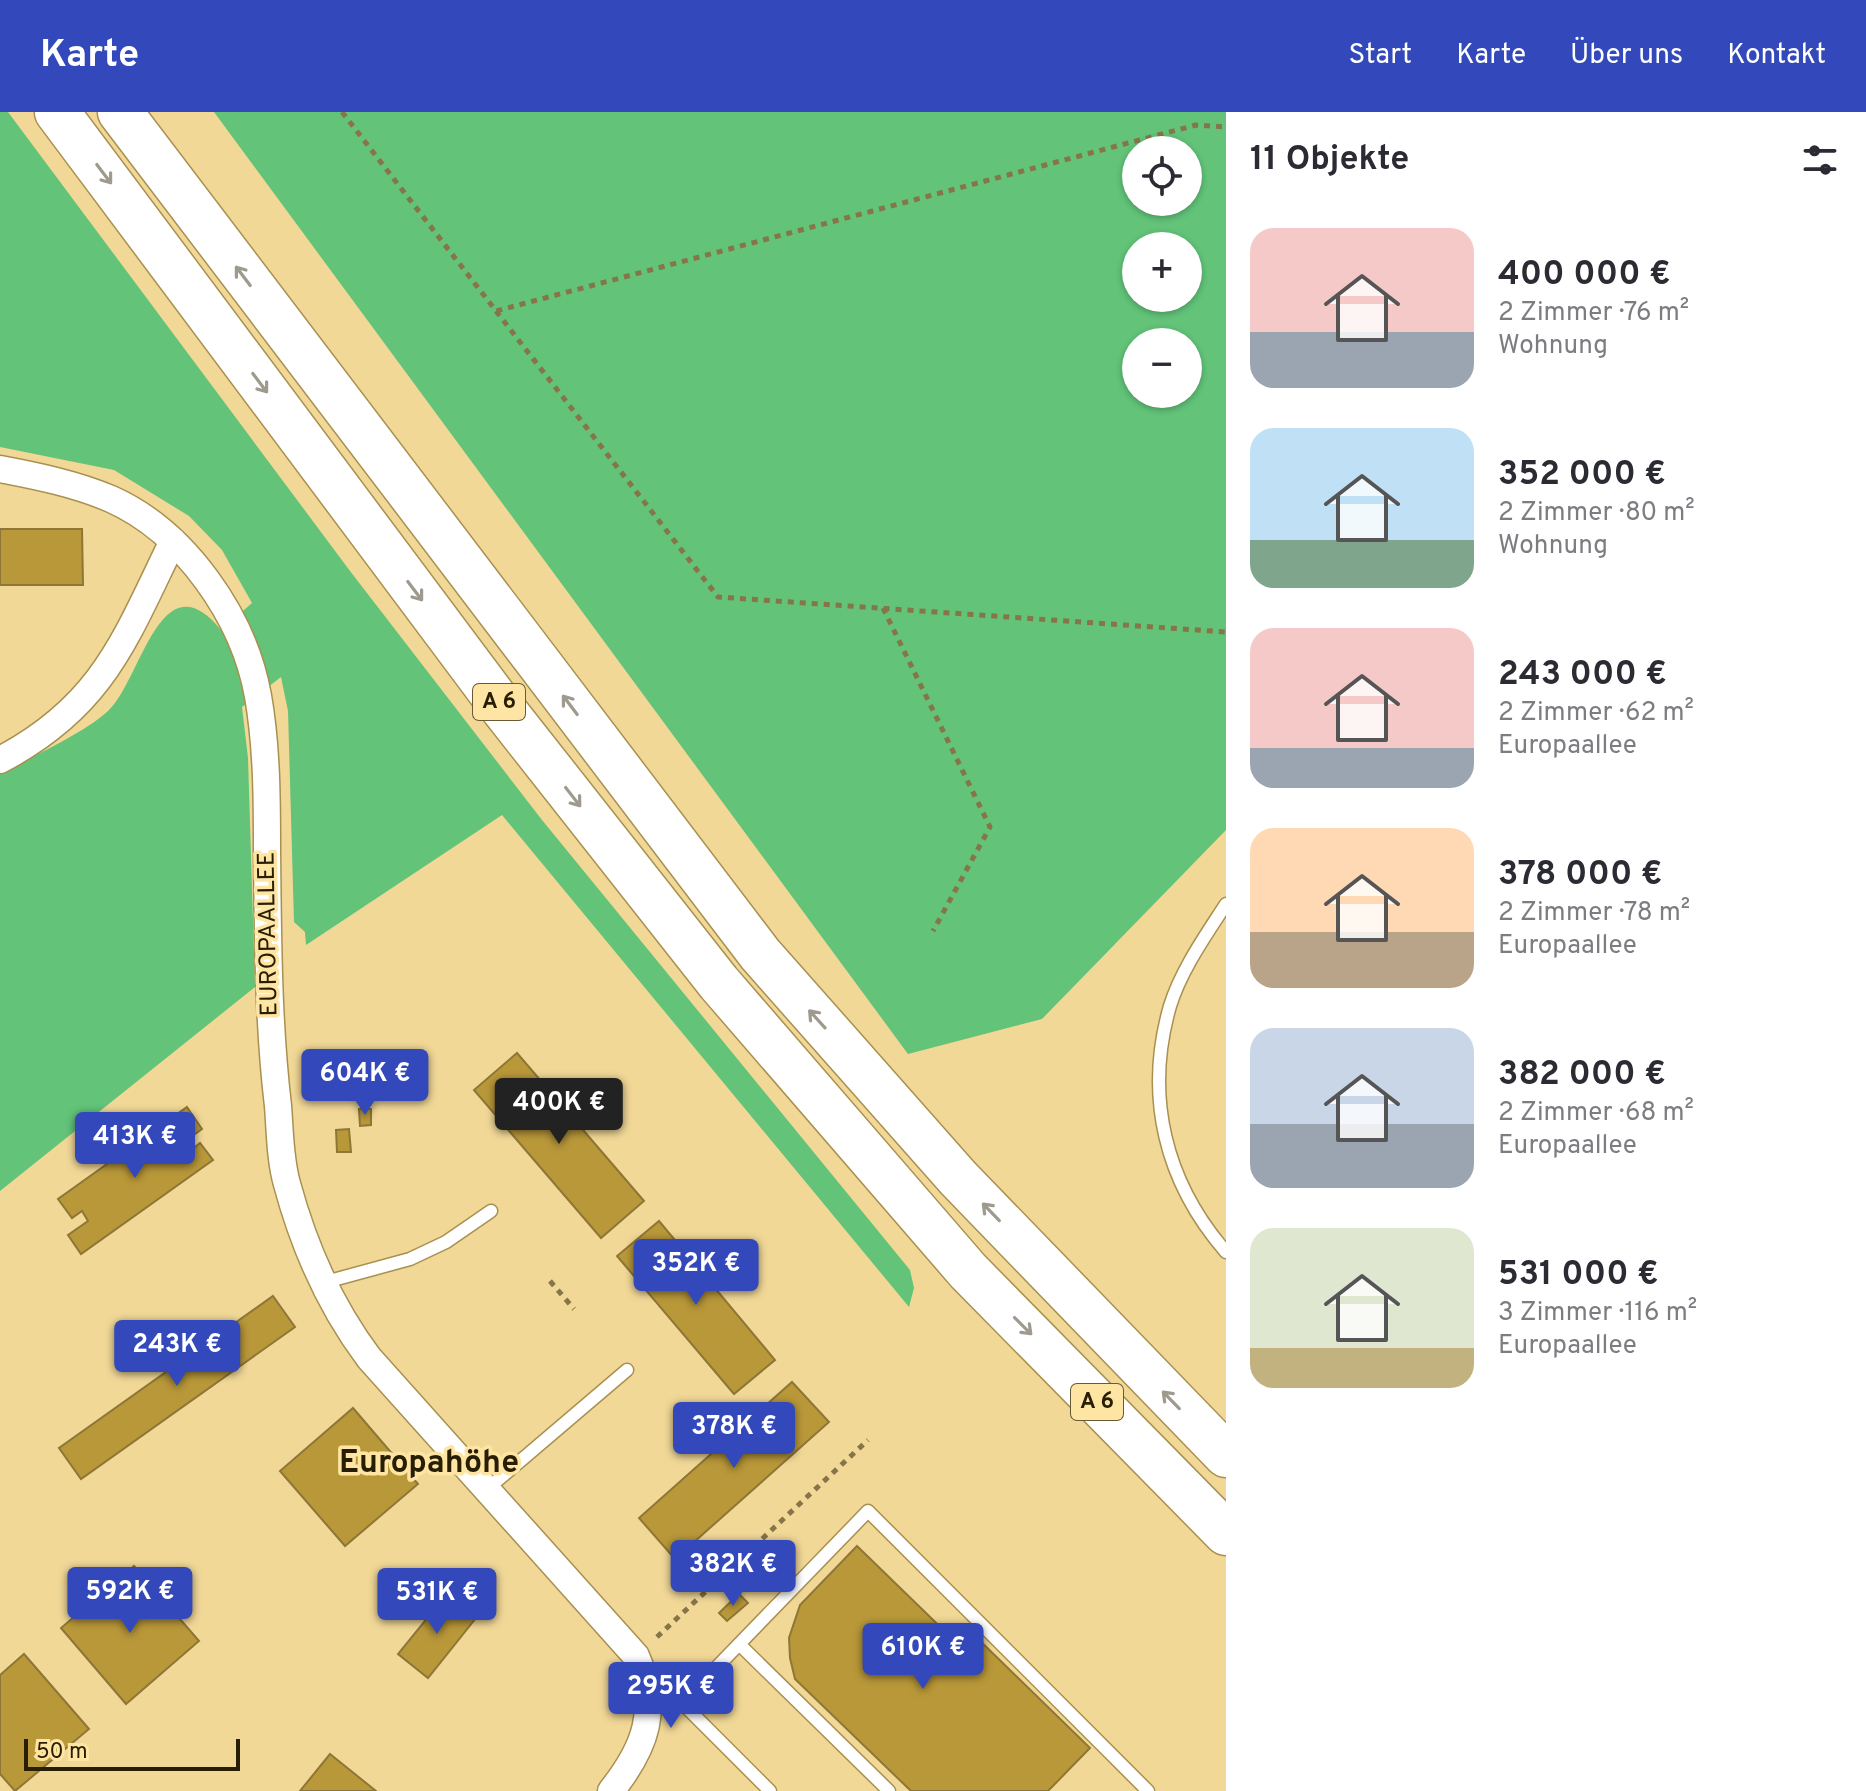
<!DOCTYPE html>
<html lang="de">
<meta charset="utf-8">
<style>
:root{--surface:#fff;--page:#f7f7f7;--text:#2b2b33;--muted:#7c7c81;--accent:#3349bb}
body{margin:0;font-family:Overpass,sans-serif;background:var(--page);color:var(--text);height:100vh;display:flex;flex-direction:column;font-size:30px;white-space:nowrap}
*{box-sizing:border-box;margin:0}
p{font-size:26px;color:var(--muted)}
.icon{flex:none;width:44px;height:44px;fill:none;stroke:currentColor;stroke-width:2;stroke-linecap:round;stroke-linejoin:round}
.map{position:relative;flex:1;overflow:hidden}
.side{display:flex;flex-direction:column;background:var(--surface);width:640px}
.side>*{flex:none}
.tools{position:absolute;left:1122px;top:24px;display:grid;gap:16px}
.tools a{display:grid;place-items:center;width:80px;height:80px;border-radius:50%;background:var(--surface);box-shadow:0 2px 6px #0004;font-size:40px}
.scale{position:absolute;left:24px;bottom:20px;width:216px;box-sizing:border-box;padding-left:8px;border:4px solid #281e04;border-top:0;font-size:22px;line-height:28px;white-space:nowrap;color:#281e04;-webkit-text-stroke:6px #ffe5a4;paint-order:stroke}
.price{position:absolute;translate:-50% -68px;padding:0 18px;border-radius:8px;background:var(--accent);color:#fff;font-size:26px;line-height:52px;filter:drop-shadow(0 2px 4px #0008)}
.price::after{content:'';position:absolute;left:50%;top:48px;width:24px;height:18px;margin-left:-12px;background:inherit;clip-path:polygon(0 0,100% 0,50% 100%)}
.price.current{background:#222;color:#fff}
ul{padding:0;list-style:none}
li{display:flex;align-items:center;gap:24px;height:200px;padding:0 24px}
li span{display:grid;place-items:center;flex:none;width:224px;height:160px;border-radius:24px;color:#555}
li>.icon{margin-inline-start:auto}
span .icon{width:96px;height:96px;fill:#fffc;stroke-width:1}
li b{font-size:34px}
h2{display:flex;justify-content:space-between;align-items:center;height:96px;padding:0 24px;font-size:34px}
header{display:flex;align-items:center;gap:48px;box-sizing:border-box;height:112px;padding:0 40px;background:var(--accent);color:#fff}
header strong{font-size:38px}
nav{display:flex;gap:44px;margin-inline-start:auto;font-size:28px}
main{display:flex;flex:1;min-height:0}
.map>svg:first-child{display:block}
</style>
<header>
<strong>Karte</strong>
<nav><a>Start</a><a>Karte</a><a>Über uns</a><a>Kontakt</a></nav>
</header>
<main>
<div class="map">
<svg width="1226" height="1679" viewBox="0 0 1226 1679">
<rect width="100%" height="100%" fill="#f1d897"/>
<path fill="#62c379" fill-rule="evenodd" d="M0 0H8L350 459 542 708 910 1158 914 1176 909 1195 502 703 306 833 305 820 294 810 288 599 281 565 242 595 248 646 255 875 0 1079V662C31 645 82 622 107 600 141 571 160 443 221 518L252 491 222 438 189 404 114 358 0 335Z
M214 0H1226V718L1042 907 908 942ZM1188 38V90H1136V38ZM1188 134V186H1136V134ZM1188 230V282H1136V230Z"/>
<path fill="#b99839" stroke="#8e7637" stroke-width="2" d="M0 417H82L83 473H0Z
M517 941 644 1089 601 1126 474 978Z
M187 995 202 1017 184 1030 190 1039 200 1031 213 1048 81 1142 68 1123 88 1109 82 1099 72 1106 58 1087Z
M359 997H371V1013L360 1014Z
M349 1017 351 1040H337L336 1018Z
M659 1109 775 1248 734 1282 617 1144Z
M273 1184 295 1215 81 1367 59 1336Z
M792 1270 829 1310 675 1447 639 1406Z
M353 1296 418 1372 345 1434 280 1359Z
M857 1434 962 1536 974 1523 1090 1636 1048 1679H911L795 1567 790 1546 789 1526 800 1493Z
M134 1454 199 1529 126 1592 61 1516Z
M739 1482 748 1491 727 1509 719 1501Z
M446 1483 476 1506 428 1566 398 1542Z
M24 1542 89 1617 15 1679 0 1662V1563Z
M330 1642 376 1679H300Z"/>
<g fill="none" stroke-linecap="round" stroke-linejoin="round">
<defs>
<path id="service" d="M1226 792C1206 823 1181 858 1170 894 1144 984 1165 1070 1226 1140
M322 1171 410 1147 446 1130 491 1099
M486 1378 627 1258
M739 1532 889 1679
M682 1591 868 1399 1148 1679
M649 1595 682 1591 770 1679"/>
<path id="minor" d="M0 357C37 364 76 372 111 387 185 420 244 505 258 584 267 635 267 689 267 740 268 825 268 910 278 994 280 1019 280 1048 287 1072 304 1135 330 1194 369 1246L636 1544C660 1597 646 1635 611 1679
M0 648C103 594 125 527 173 429"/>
<path id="motorway" d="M57 0 504 598 719 871 968 1159 1226 1421
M120 0 760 842 958 1066 1226 1343"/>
</defs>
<use href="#service" stroke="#a89050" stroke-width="15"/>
<use href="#minor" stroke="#a89050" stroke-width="29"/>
<use href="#motorway" stroke="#a89050" stroke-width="47"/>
<path stroke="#867548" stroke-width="5" stroke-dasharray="6 6" stroke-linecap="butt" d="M342 0 496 199 1196 13 1226 15
M496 199 718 485 1226 520
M883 496 990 715 933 819
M550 1169 574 1197
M657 1525 868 1328"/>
<use href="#service" stroke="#fff" stroke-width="12"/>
<use href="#minor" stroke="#fff" stroke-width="26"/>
<use href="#motorway" stroke="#fff" stroke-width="44"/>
</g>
<defs><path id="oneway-shaft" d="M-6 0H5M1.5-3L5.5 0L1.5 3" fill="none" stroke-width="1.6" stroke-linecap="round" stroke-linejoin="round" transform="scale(2)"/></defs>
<g stroke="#9e9a8e">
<use href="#oneway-shaft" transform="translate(104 62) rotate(53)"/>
<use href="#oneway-shaft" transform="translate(243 164) rotate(-127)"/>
<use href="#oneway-shaft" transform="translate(260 271) rotate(53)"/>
<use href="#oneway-shaft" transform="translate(415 479) rotate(53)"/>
<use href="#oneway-shaft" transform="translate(570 593) rotate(-127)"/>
<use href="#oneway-shaft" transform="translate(573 685) rotate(52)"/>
<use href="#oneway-shaft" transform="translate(817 907) rotate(-132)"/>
<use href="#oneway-shaft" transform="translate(991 1100) rotate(-134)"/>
<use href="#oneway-shaft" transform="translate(1023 1214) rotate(45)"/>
<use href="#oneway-shaft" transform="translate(1171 1288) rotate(-134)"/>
</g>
<g text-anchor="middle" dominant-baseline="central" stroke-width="7" stroke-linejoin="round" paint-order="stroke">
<g fill="#ffe5a4" stroke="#685a34" stroke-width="2">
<rect x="473" y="572" width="52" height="36" rx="6"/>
<rect x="1071" y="1272" width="52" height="36" rx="6"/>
</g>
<g font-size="22" font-weight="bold" fill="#281e04">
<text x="499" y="590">A 6</text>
<text x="1097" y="1290">A 6</text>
</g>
<g font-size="24" fill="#281e04" stroke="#ffe5a4">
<text transform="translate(269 822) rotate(-91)">EUROPAALLEE</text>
</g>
<g font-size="32" font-weight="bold" fill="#281e04" stroke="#ffe5a4">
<text x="429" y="1352">Europahöhe</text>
</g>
</g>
</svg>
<div class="tools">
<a><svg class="icon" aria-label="locate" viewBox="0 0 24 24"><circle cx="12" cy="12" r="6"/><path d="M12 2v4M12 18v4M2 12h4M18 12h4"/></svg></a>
<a>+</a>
<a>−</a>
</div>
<div class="scale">50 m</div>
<b class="price" style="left:365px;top:1005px">604K €</b>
<b class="price current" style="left:559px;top:1034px">400K €</b>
<b class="price" style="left:135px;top:1068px">413K €</b>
<b class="price" style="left:696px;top:1195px">352K €</b>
<b class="price" style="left:177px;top:1276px">243K €</b>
<b class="price" style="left:734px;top:1358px">378K €</b>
<b class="price" style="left:733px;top:1496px">382K €</b>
<b class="price" style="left:130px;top:1523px">592K €</b>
<b class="price" style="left:437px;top:1524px">531K €</b>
<b class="price" style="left:923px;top:1579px">610K €</b>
<b class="price" style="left:671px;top:1618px">295K €</b>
</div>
<section class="side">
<h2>11 Objekte<svg class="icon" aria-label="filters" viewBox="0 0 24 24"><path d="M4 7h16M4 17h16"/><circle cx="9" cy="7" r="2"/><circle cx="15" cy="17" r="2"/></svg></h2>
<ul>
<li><span style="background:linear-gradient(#f6c9c9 65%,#9aa5b1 0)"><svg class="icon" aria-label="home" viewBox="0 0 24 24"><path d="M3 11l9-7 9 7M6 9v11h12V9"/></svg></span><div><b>400 000 €</b><p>2 Zimmer · 76 m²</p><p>Wohnung</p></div></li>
<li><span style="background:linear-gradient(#bfe0f5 70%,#7fa58c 0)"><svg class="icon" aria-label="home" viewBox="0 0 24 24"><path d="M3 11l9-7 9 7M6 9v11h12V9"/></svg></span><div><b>352 000 €</b><p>2 Zimmer · 80 m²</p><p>Wohnung</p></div></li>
<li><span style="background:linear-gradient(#f6c9c9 75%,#9aa5b1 0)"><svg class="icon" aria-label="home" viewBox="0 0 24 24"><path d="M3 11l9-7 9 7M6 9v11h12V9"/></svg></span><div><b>243 000 €</b><p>2 Zimmer · 62 m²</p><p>Europaallee</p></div></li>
<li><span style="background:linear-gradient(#ffd9b3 65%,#b9a48a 0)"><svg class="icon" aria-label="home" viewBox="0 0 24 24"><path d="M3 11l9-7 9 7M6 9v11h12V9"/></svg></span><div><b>378 000 €</b><p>2 Zimmer · 78 m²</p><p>Europaallee</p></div></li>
<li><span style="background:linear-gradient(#c9d6e8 60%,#9aa5b1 0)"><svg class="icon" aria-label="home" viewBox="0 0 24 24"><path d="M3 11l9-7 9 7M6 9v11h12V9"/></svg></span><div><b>382 000 €</b><p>2 Zimmer · 68 m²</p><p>Europaallee</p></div></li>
<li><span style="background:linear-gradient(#dfe7d0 75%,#c2b280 0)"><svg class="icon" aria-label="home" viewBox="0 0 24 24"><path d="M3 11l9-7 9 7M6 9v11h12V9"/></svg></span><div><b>531 000 €</b><p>3 Zimmer · 116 m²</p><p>Europaallee</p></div></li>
</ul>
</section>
</main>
